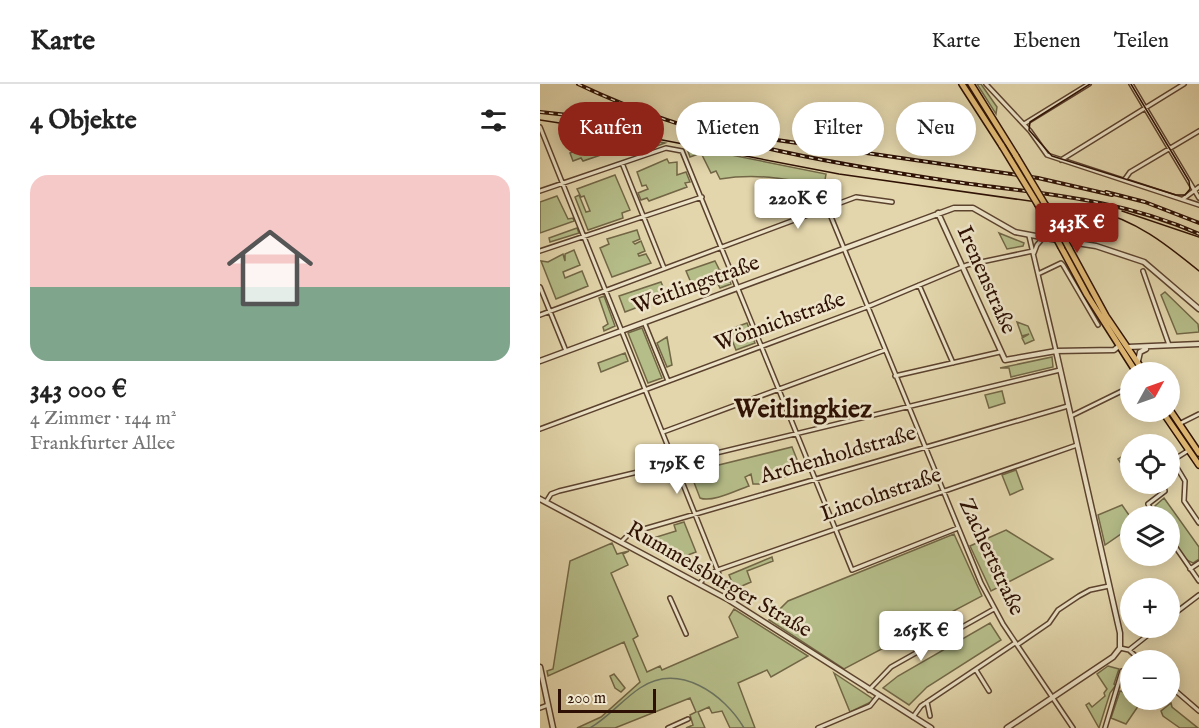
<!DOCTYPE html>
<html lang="de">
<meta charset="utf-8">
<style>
:root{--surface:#fff;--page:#f2f2f2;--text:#222;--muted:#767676;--line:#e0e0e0;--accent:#8f2418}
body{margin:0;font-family:"IM FELL English",serif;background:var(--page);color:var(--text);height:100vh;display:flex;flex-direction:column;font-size:22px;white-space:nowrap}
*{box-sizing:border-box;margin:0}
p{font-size:20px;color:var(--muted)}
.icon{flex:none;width:33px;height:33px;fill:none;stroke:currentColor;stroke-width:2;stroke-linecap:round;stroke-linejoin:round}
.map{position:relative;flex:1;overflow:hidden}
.details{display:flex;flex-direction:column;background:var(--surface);width:540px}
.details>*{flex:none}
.top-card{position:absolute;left:18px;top:18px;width:550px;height:54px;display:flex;gap:12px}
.needle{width:39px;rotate:50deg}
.fabs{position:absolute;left:580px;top:278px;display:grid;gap:12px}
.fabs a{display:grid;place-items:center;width:60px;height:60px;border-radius:50%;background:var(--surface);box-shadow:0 3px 15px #0003;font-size:30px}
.scale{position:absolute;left:18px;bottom:15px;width:98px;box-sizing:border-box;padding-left:6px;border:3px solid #2e1104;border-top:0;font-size:16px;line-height:21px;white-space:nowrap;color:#2e1104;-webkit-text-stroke:4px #ede4c9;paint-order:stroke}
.price{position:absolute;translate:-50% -51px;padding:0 14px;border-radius:6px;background:#fff;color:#222;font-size:20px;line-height:39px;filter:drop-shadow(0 2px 3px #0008)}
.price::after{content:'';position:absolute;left:50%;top:36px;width:18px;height:14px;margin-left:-9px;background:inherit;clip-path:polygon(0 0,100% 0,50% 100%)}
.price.active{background:var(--accent);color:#fff}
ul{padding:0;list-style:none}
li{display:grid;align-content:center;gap:12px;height:318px;padding:0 30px}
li+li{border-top:2px solid var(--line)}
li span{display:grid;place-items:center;height:186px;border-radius:18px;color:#555}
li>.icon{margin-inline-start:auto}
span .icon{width:108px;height:108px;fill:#fffc;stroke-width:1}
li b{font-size:26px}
h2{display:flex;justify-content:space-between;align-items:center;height:72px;padding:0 30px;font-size:26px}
.pill{padding:0 21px;border-radius:27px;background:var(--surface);box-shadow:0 3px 15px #0003;font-size:21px;line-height:54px}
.pill.active{background:var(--accent);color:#fff}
header{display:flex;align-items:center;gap:36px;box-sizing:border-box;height:84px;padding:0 30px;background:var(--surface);border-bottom:2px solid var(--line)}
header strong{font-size:28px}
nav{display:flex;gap:33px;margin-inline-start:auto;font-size:21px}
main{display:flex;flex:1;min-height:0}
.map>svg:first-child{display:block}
</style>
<header>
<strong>Karte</strong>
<nav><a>Karte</a><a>Ebenen</a><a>Teilen</a></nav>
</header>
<main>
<section class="details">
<h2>4 Objekte<svg class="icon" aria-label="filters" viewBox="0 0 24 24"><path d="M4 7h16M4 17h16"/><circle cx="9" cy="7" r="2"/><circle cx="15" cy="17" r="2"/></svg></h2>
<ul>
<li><span style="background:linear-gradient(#f6c9c9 60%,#7fa58c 0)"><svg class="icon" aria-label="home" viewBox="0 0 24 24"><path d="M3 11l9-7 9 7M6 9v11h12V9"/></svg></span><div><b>343 000 €</b><p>4 Zimmer · 144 m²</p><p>Frankfurter Allee</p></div></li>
</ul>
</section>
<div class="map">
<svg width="659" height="644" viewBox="0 0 659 644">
<rect width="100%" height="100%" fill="#e3d6ac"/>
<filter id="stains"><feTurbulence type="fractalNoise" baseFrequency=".00333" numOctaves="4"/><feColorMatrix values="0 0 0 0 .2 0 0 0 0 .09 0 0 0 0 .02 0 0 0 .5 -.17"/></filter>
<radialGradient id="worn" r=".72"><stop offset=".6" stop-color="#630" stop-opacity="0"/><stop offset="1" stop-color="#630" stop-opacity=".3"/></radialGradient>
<path fill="#b5bd89" stroke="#726746" stroke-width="1.5" d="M437 0H441L457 23 456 30Z
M86 51 125 59 109 65 107 59 99 58 43 77 41 74 33 77 30 69 74 54 85 56Z
M146 62 286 90 284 102C246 95 218 89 180 95L176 87 171 89 161 69 150 73Z
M127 75 129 79 137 78V91L146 88 150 98 145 99 147 103 109 117 107 114 101 116 98 109 108 105 106 101 102 102 97 88Z
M75 91 90 126 82 129 83 134 48 146 35 113 39 111 46 128 50 127 44 112 41 113 37 105Z
M17 112 28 135 33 134 34 137 0 149V118Z
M514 123 556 131 550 157 531 153Z
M37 144 39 149 10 158 9 154Z
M97 146 100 155 93 158 95 160 101 157 105 167 98 170 99 172 106 170 111 179 72 193 60 164 69 160 67 155Z
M459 149 484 159 483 162 467 165Z
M34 166 40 181 23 188 25 194 42 187 48 202 16 215 1 177 8 178 23 170 25 177V170Z
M175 177 179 185 175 188 180 186 184 195 189 194 191 200 180 204 178 200 155 208 146 187Z
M121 198 127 212 85 228 79 212Z
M625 208 658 240 659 248 637 250 621 211Z
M64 212 75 242 64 247 63 243 68 240 59 214Z
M477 238 488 242 494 256 485 260 482 254 489 250 482 252Z
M207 239 215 259 196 266 188 246Z
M102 244 122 294 108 299 88 249Z
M127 253 132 281 127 283 117 259Z
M85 269 88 277 61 288 58 279Z
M512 273 513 283 471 293 469 284H460Z
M462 307 465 319 449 324 445 311Z
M252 363 262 388 220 400H213L211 390 205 393 209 402C197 406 172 419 160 414L150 388Z
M591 367V395L578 375Z
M476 386 483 405 470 411 462 391Z
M624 414 659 463V475L653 479C638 474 630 447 630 432H621L615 422Z
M582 421 591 434V443L565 461 558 431Z
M144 438 156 468 137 475 107 456 136 447 134 441Z
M466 446 513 475 451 507 430 462Z
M414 450 442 512 304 585 229 536 248 517Z
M72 459 77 470 89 467 83 470 88 481 71 489 98 552 93 555 107 588 120 582 122 586 198 553 189 533 194 525 268 572 231 593 227 586 198 599 215 644H190L182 627 172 629 169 623 158 628 165 644H146L153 641 150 631 156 628 150 614 75 644H37L61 633 100 598 84 558 8 592 7 587 13 585 30 477Z
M232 473 233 477 207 487 211 498 195 505 189 491Z
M450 539 461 556 387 603 369 621 343 604 358 592Z
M568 582 579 585 574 600 576 601 570 609 559 644 546 621 549 619 552 623 565 612 564 609 567 605 557 590Z
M294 589 333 615 331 618 310 628Z
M74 590 85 604 81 608 75 604 70 592Z
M590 599 591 615H603L586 640 571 634 580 607 587 609Z
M631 619 632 623 658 644H640L623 632 621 627Z"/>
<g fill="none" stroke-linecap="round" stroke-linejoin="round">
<path stroke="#6c7664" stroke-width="1.5" d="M50 644C69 633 82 616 100 604 139 578 184 610 204 644"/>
<defs>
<path id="minor" d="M446 0 490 47 507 71 659 121
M591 0 659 114
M484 40 549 0
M0 43 185 505
M521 76 644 0
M82 79 124 184
M585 95 590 88 659 47
M0 107 126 64 142 67 312 486 418 444
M643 115 659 103
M287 123 441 499 463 540 533 644
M489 152 516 267
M0 167 162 113
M494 169 497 161 503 154
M603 187 629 261
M498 190 521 179 523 181 558 241
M379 201 413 279
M0 203 26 267
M0 231 316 113 352 118
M104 238 128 297
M355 292 460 268
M531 332 586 305 591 310
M639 340 659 330
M0 345 327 223 427 181 493 167
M123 348 345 266
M633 377 645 397 644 417 659 439
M630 378 649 366
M6 418 11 410 19 407 520 286
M614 432 608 420 625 407 623 399
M630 455 659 497
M81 458 90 449 528 322
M650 485 659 479
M160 499 169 489 537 361
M130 514 146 550
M630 533 659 511
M477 561 509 539 518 526 539 512 550 506 569 502
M580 564 589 566 618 543
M589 566 600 576
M436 586 449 607
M630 602 659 627
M329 606 351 583 454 525
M387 618 390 632
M0 624 8 621
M373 633 381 622 475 559
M128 644 148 635
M278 644 330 622 338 612
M565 644 582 587"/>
<path id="tertiary" d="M398 129 465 276 516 267 574 266 579 262
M524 157 556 162 604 178 659 225
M588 263 659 260
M0 277 414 124H433L475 148 517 156
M598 277 600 268 606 265
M0 415 189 516 391 644
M0 583 13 644
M467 644 573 573 580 564V549L516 267"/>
<path id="primary" d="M422 0 462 62
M431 0 476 72
M498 121 513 148
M506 122 521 149
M521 163 547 211 596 288
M529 164 566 232 604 288
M630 326 659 369
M622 327 659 381"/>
</defs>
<use href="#minor" stroke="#5b422e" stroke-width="6"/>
<use href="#tertiary" stroke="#5b422e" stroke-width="7"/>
<use href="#primary" stroke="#2e1104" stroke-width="8"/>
<use href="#minor" stroke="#ede4c9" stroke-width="3"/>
<use href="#tertiary" stroke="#ede4c9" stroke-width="4"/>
<use href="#primary" stroke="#e2bb76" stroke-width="5"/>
<path stroke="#2e1104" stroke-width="1.5" d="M550 0 490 38 489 46 512 72 636 111H645L650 105 649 97 591 0
M0 36 91 50 299 90 553 126C596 136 626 160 659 187
M582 127 659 153"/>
<defs>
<path id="rail" d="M38 0C156 57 287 79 416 98 501 110 579 114 659 150
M0 28 121 41
M164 39 235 50
M223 54 498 94 572 111
M566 108 605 118 659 139"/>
</defs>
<use href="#rail" stroke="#2e1104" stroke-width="4"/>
<use href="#rail" stroke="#ede4c9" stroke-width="1.5" stroke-dasharray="4.5" stroke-linecap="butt"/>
<defs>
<path id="primary-bridge" d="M462 62 498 121
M476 72 506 122
M513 148 521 163
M521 149 529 164"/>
</defs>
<use href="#primary-bridge" stroke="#2e1104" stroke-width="8" stroke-linecap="butt"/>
<use href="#primary-bridge" stroke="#e2bb76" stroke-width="5"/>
</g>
<g text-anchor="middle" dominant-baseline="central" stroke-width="5" stroke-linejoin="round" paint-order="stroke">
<g font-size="22" fill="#2e1104" stroke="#ede4c9">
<text transform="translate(446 196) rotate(66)">Irenenstraße</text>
<text transform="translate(156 201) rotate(-20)">Weitlingstraße</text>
<text transform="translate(240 238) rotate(-20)">Wönnichstraße</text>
<text transform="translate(298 371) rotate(-16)">Archenholdstraße</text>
<text transform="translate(341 411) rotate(-19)">Lincolnstraße</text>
<text transform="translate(451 473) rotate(65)">Zachertstraße</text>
<text transform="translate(179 496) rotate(30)">Rummelsburger Straße</text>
</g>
<g font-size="26" font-weight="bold" fill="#2e1104" stroke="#ede4c9">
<text x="263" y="325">Weitlingkiez</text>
</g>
</g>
<rect width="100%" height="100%" filter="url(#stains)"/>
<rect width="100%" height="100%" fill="url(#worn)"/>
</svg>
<div class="fabs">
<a><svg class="needle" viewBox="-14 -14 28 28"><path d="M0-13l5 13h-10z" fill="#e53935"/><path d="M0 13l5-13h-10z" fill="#767676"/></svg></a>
<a><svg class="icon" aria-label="locate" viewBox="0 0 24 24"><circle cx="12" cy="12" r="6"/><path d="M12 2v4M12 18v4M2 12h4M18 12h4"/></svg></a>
<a><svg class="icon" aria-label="layers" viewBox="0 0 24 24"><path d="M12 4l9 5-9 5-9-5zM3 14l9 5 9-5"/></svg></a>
<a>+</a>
<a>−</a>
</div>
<div class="scale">200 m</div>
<b class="price" style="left:258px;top:146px">220K €</b>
<b class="price active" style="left:537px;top:170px">343K €</b>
<b class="price" style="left:137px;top:411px">179K €</b>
<b class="price" style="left:381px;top:578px">265K €</b>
<div class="top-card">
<a class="pill active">Kaufen</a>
<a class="pill">Mieten</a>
<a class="pill">Filter</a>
<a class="pill">Neu</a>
</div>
</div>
</main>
